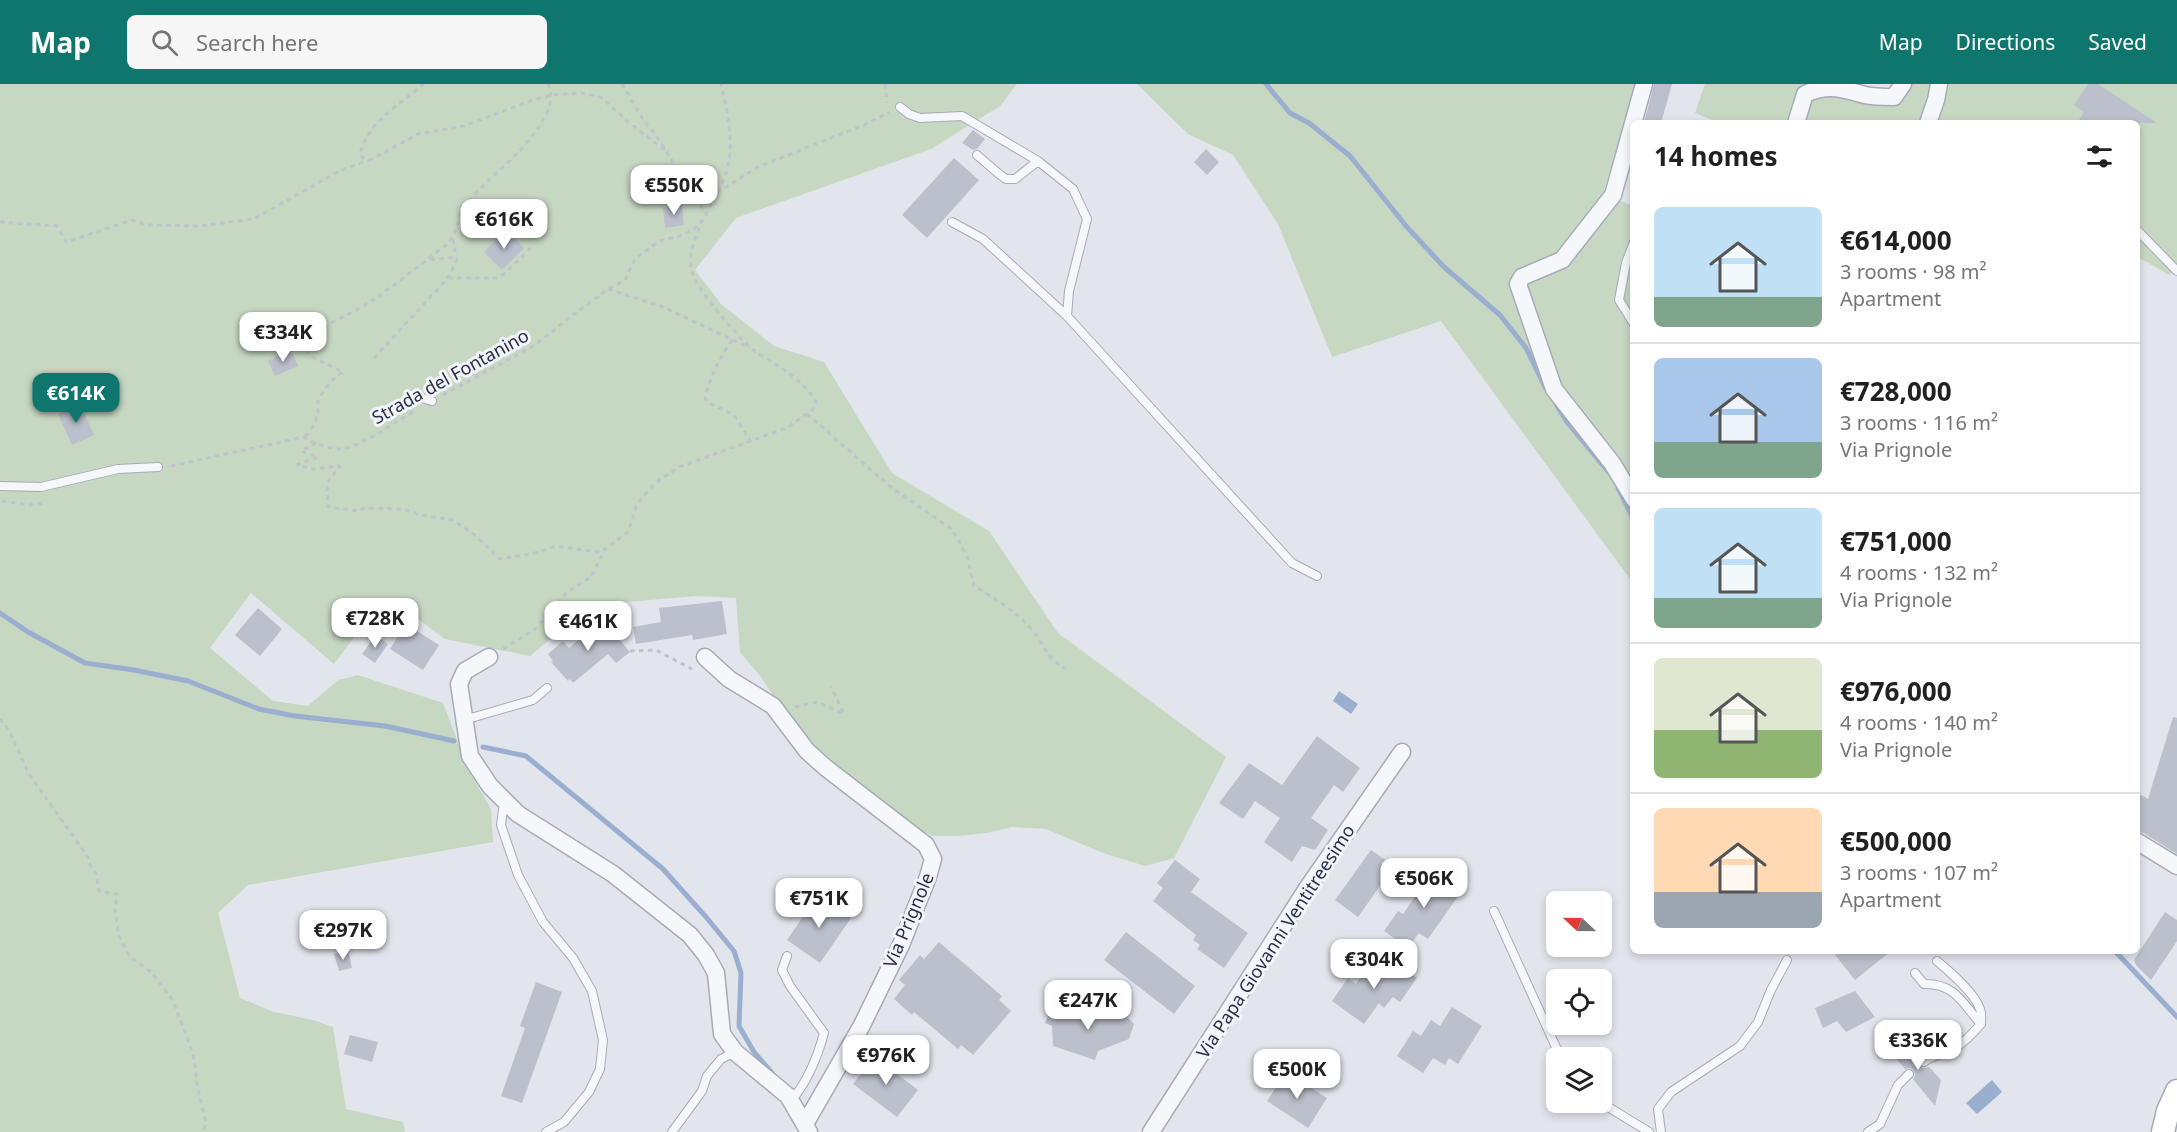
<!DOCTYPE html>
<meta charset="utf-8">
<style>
:root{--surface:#fff;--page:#f6f6f6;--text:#202124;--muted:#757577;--line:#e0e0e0;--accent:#0f766e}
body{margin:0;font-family:"Noto Sans",sans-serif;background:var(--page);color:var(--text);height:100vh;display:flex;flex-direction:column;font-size:22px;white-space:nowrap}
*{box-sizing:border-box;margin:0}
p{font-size:20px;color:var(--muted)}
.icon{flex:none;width:33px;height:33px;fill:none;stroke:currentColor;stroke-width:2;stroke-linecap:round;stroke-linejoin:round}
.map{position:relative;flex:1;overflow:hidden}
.details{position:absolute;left:1630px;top:36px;width:510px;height:834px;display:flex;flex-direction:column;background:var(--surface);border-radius:9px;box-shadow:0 3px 9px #0003}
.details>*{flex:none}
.needle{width:39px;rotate:292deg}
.controls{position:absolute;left:1546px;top:807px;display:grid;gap:12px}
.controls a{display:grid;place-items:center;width:66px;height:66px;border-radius:9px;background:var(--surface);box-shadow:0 3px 9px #0003;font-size:30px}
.price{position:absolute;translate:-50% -51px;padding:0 14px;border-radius:12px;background:#fff;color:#222;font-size:20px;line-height:39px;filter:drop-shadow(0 2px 3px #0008)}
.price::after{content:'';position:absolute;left:50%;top:36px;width:18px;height:14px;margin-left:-9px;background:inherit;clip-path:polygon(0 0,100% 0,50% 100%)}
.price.selected{background:var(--accent);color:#fff}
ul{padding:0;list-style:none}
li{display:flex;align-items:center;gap:18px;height:150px;padding:0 24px}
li+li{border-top:2px solid var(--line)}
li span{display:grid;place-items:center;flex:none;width:168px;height:120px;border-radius:9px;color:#555}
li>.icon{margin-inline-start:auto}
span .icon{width:72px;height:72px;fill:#fffc;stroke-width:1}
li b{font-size:26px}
h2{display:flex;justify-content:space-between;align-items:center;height:72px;padding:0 24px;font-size:26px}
header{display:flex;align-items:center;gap:36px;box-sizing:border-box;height:84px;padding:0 30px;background:var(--accent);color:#fff}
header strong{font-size:28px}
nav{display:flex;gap:33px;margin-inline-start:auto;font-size:21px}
.search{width:420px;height:54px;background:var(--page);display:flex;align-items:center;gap:15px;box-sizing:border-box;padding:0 21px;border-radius:9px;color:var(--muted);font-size:22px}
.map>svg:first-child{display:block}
</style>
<header>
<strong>Map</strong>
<div class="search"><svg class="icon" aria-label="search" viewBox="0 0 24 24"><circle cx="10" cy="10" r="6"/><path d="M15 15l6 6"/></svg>Search here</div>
<nav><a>Map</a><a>Directions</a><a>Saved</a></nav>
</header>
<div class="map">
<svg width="2177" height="1048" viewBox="0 0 2177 1048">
<rect width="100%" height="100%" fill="#e2e5ec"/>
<path fill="#c6d7c2" d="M0 0H1017L1000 22 931 65 736 134 695 186 721 220 774 262 824 278 892 389 989 447 1058 549 1226 673 1174 774 1145 782 1103 769 1046 745 1012 743 987 749 958 752H932L910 741 815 668 788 634 761 593 740 568 736 514 697 512 615 519 571 556 556 550 530 572 445 555 407 527 386 549 358 548 334 580 251 509 210 564 273 617 308 622 338 596 358 591 443 619 469 687 491 725 493 758 248 801 218 829 240 914 274 928 313 936 333 943 346 1025 403 1038 405 1048H0Z
M1137 0H1635L1604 106 1610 112 1560 175 1513 195 1547 292 1528 268 1552 316 1574 350 1610 384 1633 428V499L1441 237 1332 273 1278 140 1233 71 1188 50Z
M1705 0H1812L1792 39H1719L1695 29Z
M1909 0H1935L1923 39H1801L1816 6 1858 15Z
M1943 0H2177V180L2169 191 2138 173V39H1933Z
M1616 115 1633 122V410L1555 303 1523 199 1564 179Z"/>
<path fill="#9aafcf" d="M1339 607 1358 620 1351 630 1333 617Z
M1992 996 2002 1008 1977 1030 1966 1019Z"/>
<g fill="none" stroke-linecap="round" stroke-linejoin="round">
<path stroke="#9aafcf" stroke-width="5" d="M1266 0 1290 29 1309 39 1350 72 1406 142 1444 183 1500 231 1526 264 1546 305
M1556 320 1567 338 1611 391
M1618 404 1634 436
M0 529 28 548 85 579 134 586 188 597 259 625 295 632 385 642 454 657
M483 663 526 672 663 785 706 833 734 867 741 889 739 942 754 968 772 989
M2115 867 2177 933"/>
</g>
<path fill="#bcc0cc" d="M1654 0H1672L1661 39H1644Z
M2088 0H2098L2157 39H2077L2084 28 2074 21Z
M973 46 985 55 977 65 973 66 962 59Z
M1206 65 1219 78 1207 91 1194 78Z
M954 74 979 96 927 154 902 131Z
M682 121 684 141 665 144 663 124Z
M506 145 524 164 502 186 484 168Z
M291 266 298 282 275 292 268 277Z
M80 320 94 351 72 361 58 330Z
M722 517 727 550 693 556 692 551 636 560 633 543 661 538 659 524Z
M258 524 282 545 260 572 235 551Z
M602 535 630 568 616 579 608 570 573 599 570 595 568 597 551 578 553 577 548 570 563 557 569 564Z
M406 540 439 561 423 586 390 565Z
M376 551 388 560 375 579 362 570Z
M2173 633 2177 634V770L2144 749 2138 748V709L2148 715Z
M1317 652 1360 684 1343 708 1334 701 1311 734 1328 746 1315 766 1302 762 1292 778 1264 758 1280 734 1255 717 1243 735 1219 719 1249 679 1282 701Z
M1371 766 1394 782 1358 833 1335 816Z
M1175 776 1200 795 1191 808 1248 849 1224 884 1197 865 1200 861 1193 856 1196 851 1153 817 1163 804 1157 799Z
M1431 782 1446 793 1444 796 1461 808 1428 855 1419 849 1408 864 1384 847 1398 827 1403 830 1421 804 1418 801Z
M818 811 851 834 820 879 787 856Z
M2165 828 2177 836V857L2151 896 2136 881 2134 876Z
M1126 848 1195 902 1174 930 1104 876Z
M939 858 1002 912 999 916 1011 927 973 971 961 961 958 965 914 928 912 931 894 915 905 901 899 896 920 871 924 875Z
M348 866 352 884 339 887 334 870Z
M1832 867H1891L1855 896Z
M1386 873 1417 894 1400 918 1393 913 1384 924 1379 919 1364 940 1332 917 1348 894 1356 900 1368 882 1376 888Z
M536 898 562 908 522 1019 501 1012 525 944 520 942Z
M1855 907 1875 933 1846 948 1837 937 1823 944 1815 924Z
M1054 919 1087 934 1117 923 1134 940 1129 955 1098 967 1095 976 1053 962 1052 942 1045 939Z
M1452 923 1482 942 1458 980 1449 974 1445 981 1433 974 1423 989 1397 972 1413 947 1421 952 1431 936 1440 942Z
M350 951 378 958 372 978 344 970Z
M1904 956 1920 973 1918 978 1919 982 1924 984 1929 983 1941 996 1935 1022 1913 995 1915 991 1914 986 1910 984 1905 985 1890 967Z
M889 975 899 983 897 990 918 1006 897 1033 853 1000 870 978Z
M1286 988 1327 1014 1308 1044 1267 1017Z"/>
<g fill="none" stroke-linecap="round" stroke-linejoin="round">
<defs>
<path id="lane" d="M900 23 909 30 920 34 962 32 1038 77 1073 105 1087 135 1069 207 1067 232
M977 71 999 90 1006 95H1015L1038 77
M952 138 983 155 1067 232 1292 479 1317 492
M2138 147 2177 187
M1634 158 1626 179 1619 216 1634 240
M411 311 432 317
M0 402 41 403 118 385 158 383
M464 636 533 616 547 604
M504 718 501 741 518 791 543 838 573 874 592 907 603 956 600 985 589 1008 564 1038 546 1048
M1494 827 1561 974
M787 872 782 886 790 902 824 949C817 975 808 997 791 1017
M1937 877C1950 888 1975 909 1980 925 1982 930 1981 935 1981 940
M1915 889 1924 900C1955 899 1963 920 1981 940 1972 950 1963 960 1951 966 1942 971 1932 971 1924 978
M1600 1018 1649 1048
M672 1048 702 1007 707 992 721 975 735 968
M1661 1048 1658 1025 1671 1008 1740 962 1758 938 1771 906 1787 876
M1868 1048 1880 1040 1898 1001 1909 990"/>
<path id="street" d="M1796 39 1805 10C1828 0 1840 4 1865 11 1874 13 1884 13 1894 13L1903 0
M1928 39 1936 16 1939 0
M1634 415 1612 379 1554 305 1518 200 1522 193 1562 176 1613 111 1644 0
M489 573 465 587 459 600 470 672 490 702 518 730 613 790 690 851 706 871 716 889 722 950 735 968 788 1012 809 1048
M705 573 729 595 773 622 807 667 826 684 926 761 933 775 928 793 901 861 862 941 805 1040
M2138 758 2177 782
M1151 1048 1308 803 1402 668"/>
<path id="secondary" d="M2163 1048 2168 1027 2177 1007"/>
</defs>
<use href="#lane" stroke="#a6abb7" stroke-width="10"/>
<use href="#street" stroke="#a6abb7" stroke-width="19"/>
<use href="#secondary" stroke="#a6abb7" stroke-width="25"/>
<path stroke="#c0c3cb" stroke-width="3" stroke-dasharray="4.5 4.5" stroke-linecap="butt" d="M424 0C401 19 364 41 360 72L370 76 418 50 464 42 533 16 552 11 581 9 601 13 627 37 667 68
M622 0 644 37 657 53 707 132
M885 0 887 19
M717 109 758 83 866 40 890 28
M0 138 57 142 66 158 132 136 148 141 198 142 254 135 339 87 370 76
M453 155 456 173
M448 194H496L504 190 533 162
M608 205 661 222 750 264
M732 256C719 275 711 291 705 314L709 319 734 331 751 358
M300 259 312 273 343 288C332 295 323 305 318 318 317 322 319 327 317 332 316 339 310 348 304 353
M296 266C309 246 347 233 368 219 394 202 420 181 445 162 458 151 456 136 465 122 486 92 566 40 548 0
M374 274 448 194 456 177V173L428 176
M443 311 535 261 573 231 608 205 625 196 635 175 659 157 680 152 694 145 703 135
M807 330 892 404 952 445 967 472 974 502C995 514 1017 528 1033 547 1047 564 1045 573 1066 585
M316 359 301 367 318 373 297 381 313 385 340 382 327 399 328 423 358 427 364 424 404 425 420 431 453 436 476 452 500 475 535 469 556 462 597 468 605 465
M171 382 304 353C313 359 329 365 340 365 359 364 399 336 416 326
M2 417 30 421 43 419
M503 565 534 546 549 531 566 509 591 493 605 465 628 448 637 420 655 399 679 383 787 344 813 325 816 318C804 295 774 280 753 266 740 256 702 210 695 196 677 158 721 117 728 81 734 55 727 25 721 0
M630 567 656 566 692 585
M795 623 817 618 844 630 831 603
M0 635 9 646 29 690 88 773V778L96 790 99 807 117 810 115 826 119 852 130 873 151 888 172 915 187 953 195 978 197 1001 206 1039 203 1048"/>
<use href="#lane" stroke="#f5f7fa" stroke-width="8"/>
<use href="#street" stroke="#f5f7fa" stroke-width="16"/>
<use href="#secondary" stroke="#fff" stroke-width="22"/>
</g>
<g text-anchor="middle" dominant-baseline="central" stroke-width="6" stroke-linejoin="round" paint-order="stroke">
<g font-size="18" fill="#283046" stroke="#f2f4f9">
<text transform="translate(450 292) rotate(-29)">Strada del Fontanino</text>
<text transform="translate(908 836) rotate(-67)">Via Prignole</text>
<text transform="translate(1275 857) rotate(-57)">Via Papa Giovanni Ventitreesimo</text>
</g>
</g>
</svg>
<div class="controls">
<a><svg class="needle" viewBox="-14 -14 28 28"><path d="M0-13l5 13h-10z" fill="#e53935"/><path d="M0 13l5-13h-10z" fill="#757577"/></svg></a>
<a><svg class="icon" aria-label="locate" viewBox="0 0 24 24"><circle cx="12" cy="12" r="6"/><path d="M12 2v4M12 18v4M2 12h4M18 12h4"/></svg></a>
<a><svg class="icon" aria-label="layers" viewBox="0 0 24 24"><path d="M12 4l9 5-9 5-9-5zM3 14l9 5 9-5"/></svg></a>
</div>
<b class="price" style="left:674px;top:132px">€550K</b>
<b class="price" style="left:504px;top:166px">€616K</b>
<b class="price" style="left:283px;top:279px">€334K</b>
<b class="price selected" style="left:76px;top:340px">€614K</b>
<b class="price" style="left:375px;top:565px">€728K</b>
<b class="price" style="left:588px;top:568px">€461K</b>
<b class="price" style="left:1424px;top:825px">€506K</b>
<b class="price" style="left:819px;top:845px">€751K</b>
<b class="price" style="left:343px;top:877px">€297K</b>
<b class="price" style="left:1374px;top:906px">€304K</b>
<b class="price" style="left:1088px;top:947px">€247K</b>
<b class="price" style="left:1918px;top:987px">€336K</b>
<b class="price" style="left:886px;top:1002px">€976K</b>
<b class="price" style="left:1297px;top:1016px">€500K</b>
<section class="details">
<h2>14 homes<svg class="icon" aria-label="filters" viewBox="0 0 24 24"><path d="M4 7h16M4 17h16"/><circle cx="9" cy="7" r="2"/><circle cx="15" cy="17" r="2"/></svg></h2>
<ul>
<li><span style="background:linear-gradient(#bfe0f5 75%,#7fa58c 0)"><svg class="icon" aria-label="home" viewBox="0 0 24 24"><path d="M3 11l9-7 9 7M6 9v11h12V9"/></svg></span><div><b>€614,000</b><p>3 rooms · 98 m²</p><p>Apartment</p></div></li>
<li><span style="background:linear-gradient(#a9c7e8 70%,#7fa58c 0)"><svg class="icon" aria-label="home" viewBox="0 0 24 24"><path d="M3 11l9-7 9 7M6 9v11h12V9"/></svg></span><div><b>€728,000</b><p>3 rooms · 116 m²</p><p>Via Prignole</p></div></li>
<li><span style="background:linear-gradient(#bfe0f5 75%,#7fa58c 0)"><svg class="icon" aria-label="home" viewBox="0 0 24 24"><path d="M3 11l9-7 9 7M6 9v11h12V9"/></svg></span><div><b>€751,000</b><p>4 rooms · 132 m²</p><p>Via Prignole</p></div></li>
<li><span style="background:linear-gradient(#dfe7d0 60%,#8fb573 0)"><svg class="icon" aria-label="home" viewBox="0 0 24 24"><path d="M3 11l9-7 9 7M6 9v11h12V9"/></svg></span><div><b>€976,000</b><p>4 rooms · 140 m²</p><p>Via Prignole</p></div></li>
<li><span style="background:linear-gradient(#ffd9b3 70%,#9aa5b1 0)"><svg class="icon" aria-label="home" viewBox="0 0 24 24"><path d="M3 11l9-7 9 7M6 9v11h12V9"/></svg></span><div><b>€500,000</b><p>3 rooms · 107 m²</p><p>Apartment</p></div></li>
</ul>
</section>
</div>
